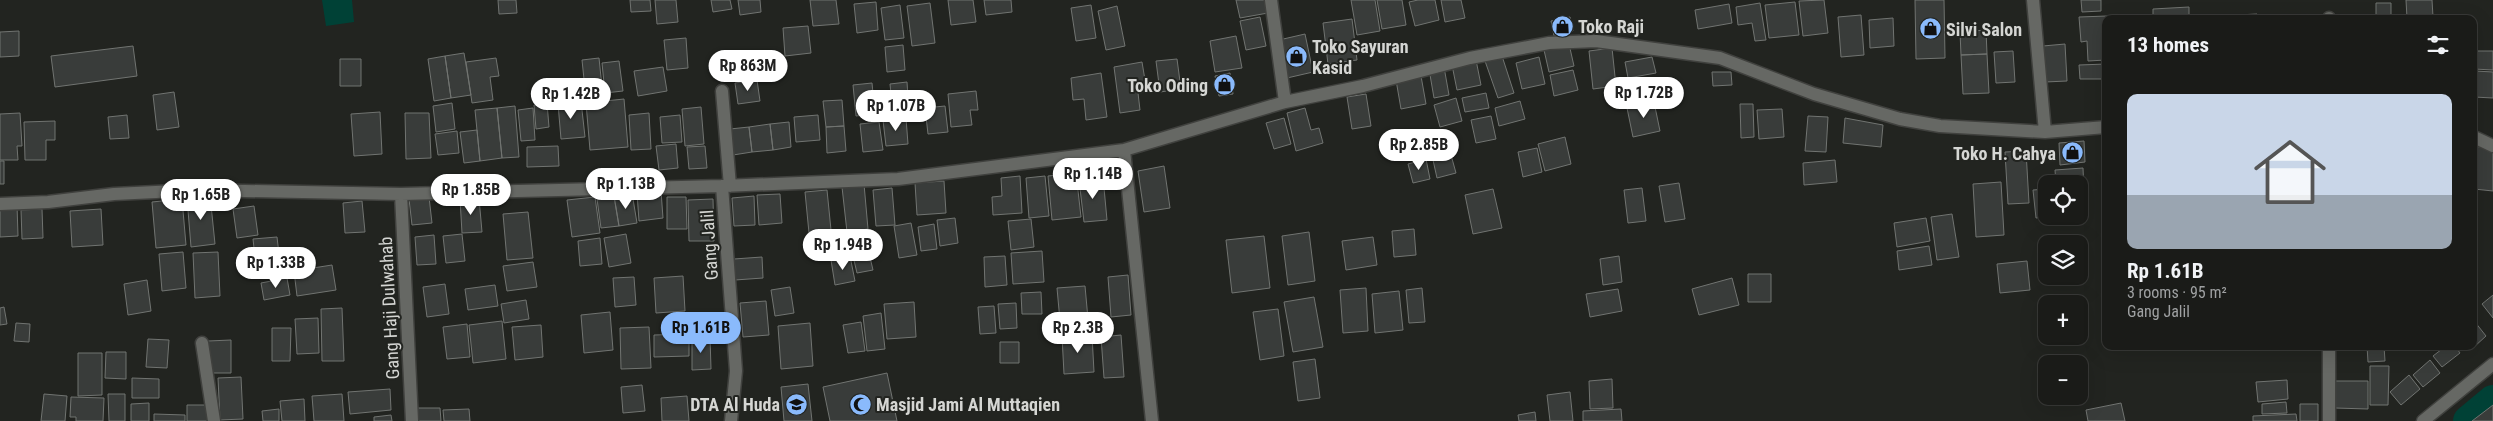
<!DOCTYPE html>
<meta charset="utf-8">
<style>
:root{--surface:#1a1b18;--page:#272825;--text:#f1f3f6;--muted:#9fa1a2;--line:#383937;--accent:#8abafc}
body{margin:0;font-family:"Roboto Condensed",sans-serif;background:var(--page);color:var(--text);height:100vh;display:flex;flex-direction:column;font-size:19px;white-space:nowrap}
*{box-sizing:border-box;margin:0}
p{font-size:16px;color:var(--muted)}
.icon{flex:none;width:28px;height:28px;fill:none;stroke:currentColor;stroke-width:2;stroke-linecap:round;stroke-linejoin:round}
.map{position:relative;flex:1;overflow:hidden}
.drawer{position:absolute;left:2102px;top:15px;width:375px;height:335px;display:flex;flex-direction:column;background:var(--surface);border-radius:10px;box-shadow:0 5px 20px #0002,0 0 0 1px var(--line)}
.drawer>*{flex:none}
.controls{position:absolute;left:2038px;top:175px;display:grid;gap:10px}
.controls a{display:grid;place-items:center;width:50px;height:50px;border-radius:10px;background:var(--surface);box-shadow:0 5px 20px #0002,0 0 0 1px var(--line);font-size:25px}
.price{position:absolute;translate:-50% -42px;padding:0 11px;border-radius:18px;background:#fff;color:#222;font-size:16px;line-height:32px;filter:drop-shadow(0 1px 2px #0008)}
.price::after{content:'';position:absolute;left:50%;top:30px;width:15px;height:11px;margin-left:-8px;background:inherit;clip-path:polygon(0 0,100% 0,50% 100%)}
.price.on{background:var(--accent);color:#111}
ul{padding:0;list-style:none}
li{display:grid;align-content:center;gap:10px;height:265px;padding:0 25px}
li+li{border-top:1px solid var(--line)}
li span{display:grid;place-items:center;height:155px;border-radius:10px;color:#555}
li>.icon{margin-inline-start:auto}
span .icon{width:90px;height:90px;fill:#fffc;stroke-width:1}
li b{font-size:21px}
h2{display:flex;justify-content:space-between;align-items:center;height:60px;padding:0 25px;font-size:21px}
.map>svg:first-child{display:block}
</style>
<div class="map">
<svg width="2493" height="421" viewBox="0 0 2493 421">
<rect width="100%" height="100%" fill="#222420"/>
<path fill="#004136" d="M322 0H352L354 22 326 26Z"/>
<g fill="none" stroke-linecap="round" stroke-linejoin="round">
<path stroke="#004136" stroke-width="32" d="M2469 421 2493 401"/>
</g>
<path fill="#393c3a" stroke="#717471" d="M498 0H516L517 13 499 14Z
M630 0H650L651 11 631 12Z
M655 0H676L678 22 657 24Z
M711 0H730L732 9 713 12Z
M738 0H760L761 12 740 15Z
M810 0H836L839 24 813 26Z
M948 0H973L976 22 951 25Z
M984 0H1011L1012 12 986 15Z
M1236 0H1265L1268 13 1240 18Z
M1351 0H1375L1380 31 1357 35Z
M1377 0H1402L1406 25 1382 29Z
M1418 0H1435L1439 20 1415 26 1409 2Z
M1441 0H1461L1465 18 1445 22Z
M1824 0 1828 33 1803 36 1799 1Z
M1915 0H1944L1945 58 1916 59Z
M2081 0H2101V11L2082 12Z
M2406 0H2432L2433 17 2407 18Z
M876 2 878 30 857 33 854 4Z
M1795 2 1799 35 1769 38 1765 5Z
M930 3 935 43 912 46 907 6Z
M1760 3 1766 40 1755 41 1752 23 1738 25 1736 7Z
M2376 3H2391V16H2376Z
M1729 4 1732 23 1698 29 1695 10Z
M900 5 904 38 885 40 881 8Z
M1091 5 1096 38 1076 41 1071 8Z
M1117 6 1125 46 1106 50 1098 11Z
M2189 7V19H2153V9Z
M2257 14 2258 19H2238V15Z
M1861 15 1864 55 1841 57 1838 17Z
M2107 16 2106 60 2088 61 2087 41 2081 42 2079 17Z
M1260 17 1266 46 1246 50 1240 21Z
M1570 17 1573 31 1554 36 1551 21Z
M1893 18 1894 46 1870 48 1869 20Z
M1352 19 1357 60 1328 64 1323 23Z
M808 26 811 53 785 56 783 28Z
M1986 30 1987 54 1961 55 1960 32Z
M19 31V56L0 57V32Z
M1305 34 1313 72 1287 78 1279 40Z
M1236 36 1242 68 1215 72 1210 41Z
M686 38 688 68 667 70 664 40Z
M1569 44 1574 66 1549 72 1544 50Z
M2065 44 2067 81 2045 82 2043 46Z
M903 45 905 70 887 72 885 47Z
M133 46 137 76 55 87 51 56Z
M1612 48 1616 86 1593 89 1589 51Z
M2013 51 2015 82 1996 83 1994 52Z
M2474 51H2493V70L2474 69Z
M464 53 471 95 451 98 445 56Z
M1987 54 1989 93 1963 94 1961 55Z
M445 56 451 98 434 101 428 59Z
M1502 56 1514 93 1498 98 1485 61Z
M1539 57 1545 84 1522 89 1516 63Z
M1652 57 1656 73 1628 78 1625 62Z
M496 58 499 76 490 77 493 100 472 103 466 62Z
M599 58 602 87 585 89 582 60Z
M340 59H361V86H340Z
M1177 59 1181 89 1160 92 1156 61Z
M1476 60 1481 85 1457 90 1452 65Z
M619 61 623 91 605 93 602 63Z
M1142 62 1147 92 1138 93 1140 110 1120 113 1114 67Z
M2106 64V79H2080L2079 65Z
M663 67 667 91 638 96 634 71Z
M1444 67 1449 95 1434 98 1429 69Z
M1573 70 1578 90 1554 96 1550 75Z
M2475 71 2493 72V98L2474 97Z
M1712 72H1731L1732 85 1713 86Z
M1101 73 1107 117 1086 120 1084 99 1073 100 1071 78Z
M1230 73 1233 94 1219 96 1215 76Z
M1421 76 1426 104 1401 109 1396 80Z
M1651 79 1653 93 1630 97 1628 83Z
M757 80 760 101 738 104 735 83Z
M907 82 909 112 893 114 890 84Z
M872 83 875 114 856 116 853 85Z
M889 91 890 113 876 114 875 92Z
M976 91 978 110H970L972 125 951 127 948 94Z
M174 92 179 127 157 130 153 95Z
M1486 93 1489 108 1465 112 1462 98Z
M1366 94 1371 126 1352 129 1347 97Z
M1456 98 1462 121 1440 127 1434 105Z
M624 99 628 147 590 150 586 103Z
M842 100 844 126 826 127 823 101Z
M581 101 585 137 561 139 558 104Z
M1520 101 1525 119 1499 126 1495 108Z
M1654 102 1660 131 1633 137 1627 108Z
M452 103 455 129 436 132 433 106Z
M547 103 549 127 536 129 534 105Z
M1740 104H1753L1754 137 1741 138Z
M515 106 519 157 502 158 497 108Z
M945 106 948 132 928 134 925 108Z
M701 107 704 144 685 146 682 109Z
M497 108 502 158 480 161 475 110Z
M533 108 535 140 521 141 518 110Z
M1305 108 1311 130 1319 128 1323 143 1296 151 1287 113Z
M1782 109 1784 137 1759 139 1757 110Z
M380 112 382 154 354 156 351 114Z
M20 113 22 146H17L18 160H0V114Z
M405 113H429L431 158 406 159Z
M649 113 651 149 631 150 629 115Z
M127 115 129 138 110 139 108 117Z
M680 115 682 142 662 143 660 117Z
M818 115 820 140 796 142 794 117Z
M1491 116 1496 139 1476 143 1471 120Z
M1808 116 1828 117 1826 152 1805 151Z
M906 118 908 144 886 146 883 120Z
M1284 118 1291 144 1274 149 1266 123Z
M1845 118 1883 125 1881 147 1843 143Z
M55 121V140H46V160H25L24 122Z
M789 122 791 147 773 150 770 124Z
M879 122 883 150 863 152 860 124Z
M770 124 773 150 752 152 749 127Z
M844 126 846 151 827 153 826 127Z
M749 127 752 152 733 155 730 129Z
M477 130 480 161 464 163 460 132Z
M457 131 459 153 438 155 435 134Z
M1565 137 1571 164 1545 171 1538 144Z
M2084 141 2085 162 2060 165 2059 143Z
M676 144 678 168 659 170 656 146Z
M558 146 559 166 527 167V147Z
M705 146 707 168 689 169 687 147Z
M2474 146 2493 149V191L2474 189Z
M1537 148 1542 172 1523 177 1518 152Z
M2026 151 2029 203 2008 204 2005 152Z
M1451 155 1456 173 1437 178 1433 160Z
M1426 159 1430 179 1413 183 1408 164Z
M1835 160 1837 182 1804 185 1803 163Z
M0 161H4V184H0Z
M1164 166 1170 208 1144 212 1138 171Z
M2083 168 2085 216 2058 218 2079 216V184H2056L2055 170Z
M1076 173 1081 217 1052 220 1048 176Z
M1020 176 1022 213 993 215 992 197 1002 196 1001 178Z
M1045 176 1049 216 1029 218 1026 178Z
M1103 177 1107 220 1084 222 1079 180Z
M944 181 946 213 917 215 915 183Z
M2001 182 2004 235 1976 237 1973 184Z
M1679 183 1685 219 1665 222 1659 186Z
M864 184 868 229 847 232 842 187Z
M892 188 895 225 876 226 873 190Z
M1642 188 1646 221 1628 223 1624 190Z
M1493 189 1502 228 1473 234 1465 195Z
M2046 189V216H2052L2036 218 2033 190Z
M827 190 831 230 809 233 805 192Z
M661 191 663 218 639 221 637 193Z
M632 193 637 223 619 226 614 196Z
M780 194 782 223 759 225 757 195Z
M210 195 215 244 191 247 187 198Z
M614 196 619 226 601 228 597 199Z
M754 196 755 225 734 226 732 198Z
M429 197 432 223 412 225 409 199Z
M595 197 600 233 572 237 567 200Z
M667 197H686L687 229H667Z
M479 198 482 232 462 233 460 199Z
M182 199 186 245 156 248 152 202Z
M713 199 714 241H689L688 200Z
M362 201 365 232 345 233 343 203Z
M17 205 18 236 0 237V206Z
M254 206 258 235 237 238 233 209Z
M42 209 43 238 22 239 21 210Z
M101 209 103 245 72 247 70 211Z
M528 212 533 258 507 260 503 214Z
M1952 214 1959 257 1937 260 1931 217Z
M955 218 958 243 940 246 937 220Z
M1926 218 1930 241 1897 247 1894 223Z
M1031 219 1034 247 1011 250 1008 221Z
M911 223 917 255 899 258 894 226Z
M934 224 937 249 921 251 918 227Z
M1414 229 1416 255 1394 257 1392 231Z
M1309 232 1315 281 1288 285 1282 236Z
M867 233 870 251 853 254 850 236Z
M462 234 465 261 446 263 443 236Z
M626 234 631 263 609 267 604 238Z
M845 234 849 253 831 257 827 238Z
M434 235 436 264 417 265 415 237Z
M1264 236 1270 288 1232 293 1226 240Z
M277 237 279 254 255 257 253 239Z
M1373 237 1377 265 1346 270 1342 241Z
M600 238 602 264 580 266 578 241Z
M1929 246 1932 265 1899 270 1897 251Z
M1042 251 1044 282 1013 284 1011 253Z
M183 252 186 288 162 291 159 254Z
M218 252 220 296 195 298 193 253Z
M869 253 873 270 857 273 853 256Z
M850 256 855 281 835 285 831 260Z
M1005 256 1007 285 985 287 984 257Z
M1619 256 1622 282 1603 285 1600 259Z
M762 257 763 278 735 280 734 259Z
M2027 261 2030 290 2000 293 1997 264Z
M533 262 537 287 507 291 503 266Z
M332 265 336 290 297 296 294 271Z
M1748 274H1771V302H1748Z
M1128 275 1131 315 1111 317 1108 277Z
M683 276 685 311 656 313 654 278Z
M634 277 636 305 615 307 613 278Z
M287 278 290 295 264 300 261 283Z
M1732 278 1739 305 1699 315 1692 289Z
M147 280 151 311 128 315 124 284Z
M445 284 449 314 427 317 423 287Z
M495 285 498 306 468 310 465 289Z
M1085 286 1088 319 1060 321 1057 288Z
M790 287 794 313 775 316 771 290Z
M1366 288 1368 331 1343 333 1340 290Z
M1422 288 1425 322 1409 323 1406 290Z
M1618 289 1622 311 1590 317 1586 294Z
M1399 291 1403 330 1375 333 1372 294Z
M1041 292 1042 314H1022L1021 293Z
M2493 295V318L2482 304Z
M1314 297 1323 347 1293 352 1284 302Z
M526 300 529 319 504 323 501 304Z
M766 301 769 335 743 337 740 303Z
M914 302 916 337 887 339 884 304Z
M1016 303 1017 328 1000 329 998 304Z
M994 306 996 333 980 334 978 307Z
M4 307 7 324 0 325V308Z
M342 308 344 361H322L321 309Z
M1278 309 1284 356 1260 360 1253 312Z
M610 312 613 350 584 353 581 315Z
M881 313 885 349 867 351 863 316Z
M318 318 319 353 297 354 295 319Z
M502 321 506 359 473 363 469 325Z
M861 322 865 351 848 353 843 325Z
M2475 322 2486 336 2474 347V323Z
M16 323 30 324 29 342 14 341Z
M810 323 813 366 781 369 778 326Z
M467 324 470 357 447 359 443 327Z
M541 325 543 357 515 360 512 327Z
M649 327 651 368 621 369 620 328Z
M272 328H291L290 361H272Z
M689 334V356L654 357V335Z
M1092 335 1094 372 1064 374 1062 336Z
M1121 335 1124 377 1104 378 1101 337Z
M710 337 711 369 692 370V338Z
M148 339 169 340 167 368 146 367Z
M231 340V373H209L208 341Z
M1000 342H1019V363H1000Z
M2367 346H2384L2385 361 2368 362Z
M2446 346H2455L2460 353 2442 367 2433 356Z
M106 352H126V379L105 378Z
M78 353H102V395L78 396Z
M1315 359 1320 398 1298 401 1293 362Z
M2430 360 2440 373 2423 387 2413 375Z
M2370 366H2389L2388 405H2370Z
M887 373 897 421H830L823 387Z
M2409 375 2420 389 2401 405 2390 392Z
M241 377 243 419 220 420 218 378Z
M132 378 159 379V398H132Z
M1612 379 1613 408 1590 409 1589 381Z
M2287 380 2288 399 2258 402 2256 382Z
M2335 381H2368V409L2335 408Z
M808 384 812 421H784L781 387Z
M642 385 645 411 623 413 621 387Z
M390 389 391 410 350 414 348 392Z
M1570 392 1573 421H1550L1547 395Z
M44 394 67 396 65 421H41Z
M108 394H125V421H109Z
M342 394 344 421H314L312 396Z
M687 396 689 421H662L661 398Z
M71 397 104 398 103 421H76V417H70Z
M304 399 305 421H282L280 401Z
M2286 402 2287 413 2262 414V404Z
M149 403V421H131V404Z
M2121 403 2125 421H2088L2086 410Z
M2300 404H2318V421H2300Z
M187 405H209V421H187Z
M2493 405V421H2472Z
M414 408H440L441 421H414Z
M279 409V421H263L262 411Z
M469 409 470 421H444L443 410Z
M1621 409 1622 421H1583V411Z
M1535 412 1536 421H1519L1518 415Z
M154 414 185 415V421H154Z
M2296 414 2297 421H2253V416Z
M391 415 392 421H374V417Z"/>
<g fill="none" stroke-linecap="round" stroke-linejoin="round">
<defs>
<path id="minor" d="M1271 0 1285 102
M2033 0 2045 132
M2329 18V19
M722 91 730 186
M2474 137 2493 146
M1124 150 1152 421
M722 186 736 371 731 421
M401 194 412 421
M0 204 48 202 114 194 197 190 401 194 722 186 898 179 1124 150 1285 102 1363 86 1470 58 1549 43 1596 41 1720 58 1814 94 1900 119 1940 126 2045 132 2106 127
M202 343 214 421
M2329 346V421"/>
<path id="tertiary" d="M2423 421 2493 364"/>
</defs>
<use href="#minor" stroke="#40413e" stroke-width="15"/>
<use href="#tertiary" stroke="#40413e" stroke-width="15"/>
<use href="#minor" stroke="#666864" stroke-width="12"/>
<use href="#tertiary" stroke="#666864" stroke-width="12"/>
</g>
<defs>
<symbol id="shop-disc" viewBox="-11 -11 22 22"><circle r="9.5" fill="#8abafc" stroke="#222420"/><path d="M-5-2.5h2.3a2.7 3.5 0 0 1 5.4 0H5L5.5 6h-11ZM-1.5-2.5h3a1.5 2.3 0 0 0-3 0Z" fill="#111"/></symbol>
<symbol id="school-disc" viewBox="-11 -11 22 22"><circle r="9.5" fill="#8abafc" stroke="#222420"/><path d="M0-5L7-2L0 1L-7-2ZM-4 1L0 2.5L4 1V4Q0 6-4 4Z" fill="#111"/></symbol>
<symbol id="mosque-disc" viewBox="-11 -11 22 22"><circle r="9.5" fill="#8abafc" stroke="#222420"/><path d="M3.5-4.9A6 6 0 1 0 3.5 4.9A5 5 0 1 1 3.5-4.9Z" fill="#111"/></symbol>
</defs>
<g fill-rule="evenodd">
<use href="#shop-disc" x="1550" y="14" width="25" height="25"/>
<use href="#shop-disc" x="1918" y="16" width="25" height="25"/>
<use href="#shop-disc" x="1284" y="44" width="25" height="25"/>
<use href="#shop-disc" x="1212" y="72" width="25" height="25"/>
<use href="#shop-disc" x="2060" y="140" width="25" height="25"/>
<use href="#school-disc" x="784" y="392" width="25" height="25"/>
<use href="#mosque-disc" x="848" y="392" width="25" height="25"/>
</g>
<g text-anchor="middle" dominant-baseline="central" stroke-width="4" stroke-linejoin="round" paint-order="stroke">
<g font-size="18" font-weight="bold" fill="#d5d6d3" stroke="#222420" text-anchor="start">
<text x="1578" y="26">Toko Raji</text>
<text x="1946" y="29">Silvi Salon</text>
<text x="1312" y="46">Toko Sayuran<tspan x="1312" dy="21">Kasid</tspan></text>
<text x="1208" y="85" text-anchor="end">Toko Oding</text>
<text x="2056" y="153" text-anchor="end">Toko H. Cahya</text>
<text x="780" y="404" text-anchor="end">DTA Al Huda</text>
<text x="876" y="404">Masjid Jami Al Muttaqien</text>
</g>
<g font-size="18" fill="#d5d6d3" stroke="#222420">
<text transform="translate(709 245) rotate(-94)">Gang Jalil</text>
<text transform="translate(389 308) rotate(-93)">Gang Haji Dulwahab</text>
</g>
</g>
</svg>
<div class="controls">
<a><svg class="icon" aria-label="locate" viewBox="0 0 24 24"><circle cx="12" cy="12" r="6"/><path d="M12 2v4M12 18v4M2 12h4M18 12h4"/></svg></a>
<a><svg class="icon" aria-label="layers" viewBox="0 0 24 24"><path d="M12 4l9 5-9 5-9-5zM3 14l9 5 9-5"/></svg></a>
<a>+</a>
<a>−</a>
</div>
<b class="price" style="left:748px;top:92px">Rp 863M</b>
<b class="price" style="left:1644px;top:119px">Rp 1.72B</b>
<b class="price" style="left:571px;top:120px">Rp 1.42B</b>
<b class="price" style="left:896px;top:132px">Rp 1.07B</b>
<b class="price" style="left:1419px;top:171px">Rp 2.85B</b>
<b class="price" style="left:1093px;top:200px">Rp 1.14B</b>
<b class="price" style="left:626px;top:210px">Rp 1.13B</b>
<b class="price" style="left:471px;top:216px">Rp 1.85B</b>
<b class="price" style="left:201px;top:221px">Rp 1.65B</b>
<b class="price" style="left:843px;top:271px">Rp 1.94B</b>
<b class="price" style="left:276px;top:289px">Rp 1.33B</b>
<b class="price on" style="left:701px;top:354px">Rp 1.61B</b>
<b class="price" style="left:1078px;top:354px">Rp 2.3B</b>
<section class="drawer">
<h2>13 homes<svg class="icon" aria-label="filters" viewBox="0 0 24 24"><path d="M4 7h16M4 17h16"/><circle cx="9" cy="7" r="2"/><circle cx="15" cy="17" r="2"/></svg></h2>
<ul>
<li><span style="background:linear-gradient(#c9d6e8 65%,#9aa5b1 0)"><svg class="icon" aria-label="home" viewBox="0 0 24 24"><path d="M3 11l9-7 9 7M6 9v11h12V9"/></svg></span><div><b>Rp 1.61B</b><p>3 rooms · 95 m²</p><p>Gang Jalil</p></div></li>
</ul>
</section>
</div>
